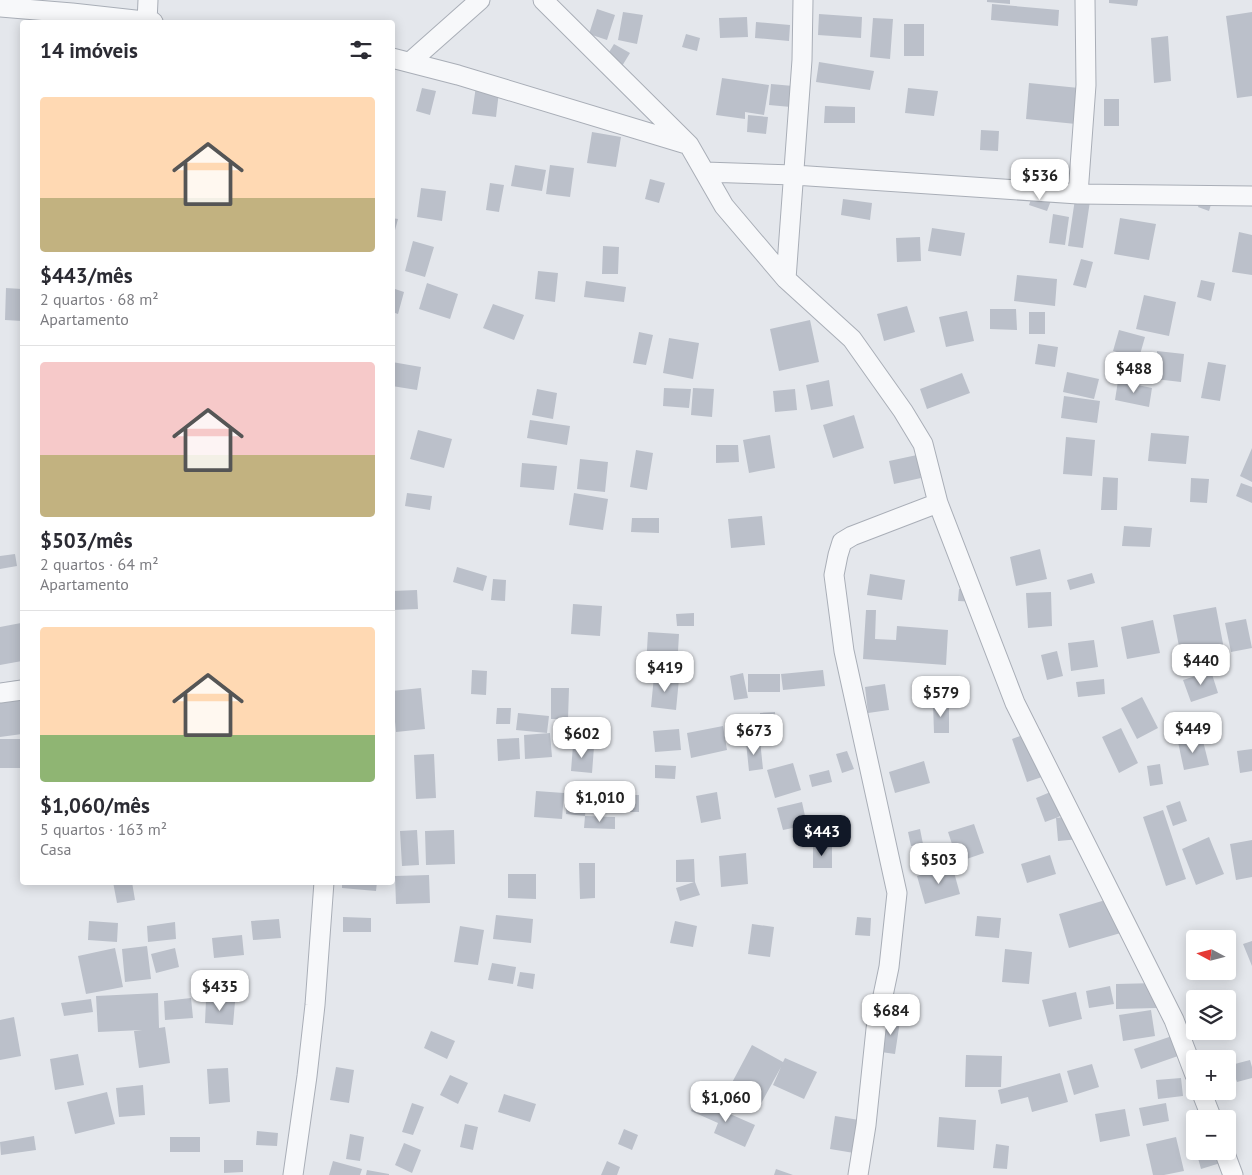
<!DOCTYPE html>
<html lang="pt">
<meta charset="utf-8">
<style>
:root{--surface:#fff;--page:#f2f2f3;--text:#2b2b33;--muted:#7c7c81;--line:#e1e1e2;--accent:#111827}
body{margin:0;font-family:"PT Sans",sans-serif;background:var(--page);color:var(--text);height:100vh;display:flex;flex-direction:column;font-size:19px;white-space:nowrap}
*{box-sizing:border-box;margin:0}
p{font-size:16px;color:var(--muted)}
.icon{flex:none;width:28px;height:28px;fill:none;stroke:currentColor;stroke-width:2;stroke-linecap:round;stroke-linejoin:round}
.map{position:relative;flex:1;overflow:hidden}
.drawer{position:absolute;left:20px;top:20px;width:375px;height:865px;display:flex;flex-direction:column;background:var(--surface);border-radius:5px;box-shadow:0 2px 12px #0003}
.drawer>*{flex:none}
.needle{width:32px;rotate:277deg}
.fabs{position:absolute;left:1186px;top:930px;display:grid;gap:10px}
.fabs a{display:grid;place-items:center;width:50px;height:50px;border-radius:5px;background:var(--surface);box-shadow:0 2px 12px #0003;font-size:25px}
.price{position:absolute;translate:-50% -42px;padding:0 11px;border-radius:10px;background:#fff;color:#222;font-size:16px;line-height:32px;filter:drop-shadow(0 1px 2px #0008)}
.price::after{content:'';position:absolute;left:50%;top:30px;width:15px;height:11px;margin-left:-8px;background:inherit;clip-path:polygon(0 0,100% 0,50% 100%)}
.price.current{background:var(--accent);color:#fff}
ul{padding:0;list-style:none}
li{display:grid;align-content:center;gap:10px;height:265px;padding:0 20px}
li+li{border-top:1px solid var(--line)}
li span{display:grid;place-items:center;height:155px;border-radius:5px;color:#555}
li>.icon{margin-inline-start:auto}
span .icon{width:90px;height:90px;fill:#fffc;stroke-width:1}
li b{font-size:21px}
h2{display:flex;justify-content:space-between;align-items:center;height:60px;padding:0 20px;font-size:21px}
.map>svg:first-child{display:block}
</style>
<div class="map">
<svg width="1252" height="1175" viewBox="0 0 1252 1175">
<rect width="100%" height="100%" fill="#e4e7ec"/>
<path fill="#bbc0ca" d="M987 0H1010V4L987 2Z
M1109 0H1138L1137 6 1109 3Z
M992 4 1059 10 1058 26 991 20Z
M597 9 615 15 607 40 589 34Z
M623 12 643 15 637 44 618 40Z
M1252 12V96L1237 98 1226 16Z
M819 14 862 17 861 38 818 35Z
M747 17 748 37 720 38 719 18Z
M873 18 893 19 890 59 870 57Z
M756 22 790 25 789 41 755 38Z
M904 24H924V56H904Z
M686 34 700 38 697 51 682 47Z
M1168 36 1171 81 1154 83 1151 38Z
M614 44 630 53 616 76 600 67Z
M819 62 874 71 870 90 816 82Z
M722 78 769 85 764 115 745 112V119L716 115Z
M477 79 500 83 496 117 472 114Z
M1029 83 1079 88 1076 124 1026 119Z
M771 84 793 86 791 107 769 105Z
M422 88 436 91 430 115 416 111Z
M908 88 938 91 934 116 905 113Z
M1104 99H1119V126H1104Z
M825 106 855 107V123H824Z
M748 115 768 117 766 134 747 132Z
M981 130 999 131 998 151 980 150Z
M592 132 621 137 616 167 587 163Z
M515 165 546 170 542 191 511 186Z
M550 165 574 168 570 197 546 194Z
M650 179 665 183 659 203 645 199Z
M490 183 504 185 499 212 486 210Z
M421 188 446 191 442 221 417 217Z
M1034 191 1052 198 1047 211 1029 205Z
M1204 191 1214 195 1209 211 1198 207Z
M843 199 872 203 870 220 841 215Z
M1075 199 1090 201 1083 248 1068 246Z
M1053 214 1069 217 1065 245 1049 243Z
M392 218 398 219 394 234 392 233Z
M1120 218 1156 224 1149 260 1114 254Z
M932 228 965 233 961 256 928 251Z
M1239 232 1252 235V275L1232 272Z
M920 237 921 261 897 262 896 238Z
M413 241 434 247 425 277 405 271Z
M603 246 619 247 618 274H602Z
M1081 259 1093 262 1086 288 1073 285Z
M538 271 558 273 555 302 535 299Z
M1017 275 1057 279 1055 306 1014 301Z
M1201 280 1215 283 1211 301 1197 297Z
M586 281 626 287 624 302 584 297Z
M427 283 458 294 450 319 419 309Z
M6 288 22 289V321L5 320Z
M392 288 404 292 398 314 392 312Z
M1144 295 1176 302 1169 336 1136 329Z
M493 304 524 315 514 340 483 328Z
M907 306 915 332 884 341 877 314Z
M990 309H1016L1017 330 990 329Z
M967 311 974 341 946 347 939 317Z
M1029 312H1045V334H1029Z
M810 320 819 362 779 371 770 329Z
M1119 330 1145 337 1139 358 1113 351Z
M639 332 653 335 646 365 633 363Z
M669 338 699 343 693 379 663 373Z
M1038 344 1058 347 1055 367 1035 364Z
M1157 351 1184 354 1181 382 1155 379Z
M392 362 421 367 417 390 392 386Z
M1208 362 1226 365 1220 401 1201 398Z
M1067 372 1099 379 1094 399 1063 392Z
M962 373 970 393 927 409 920 389Z
M829 380 833 406 811 410 806 385Z
M1118 381 1152 388 1149 407 1115 400Z
M664 388 691 389 689 408 663 406Z
M693 388 714 389 712 417 691 415Z
M537 389 557 393 553 419 532 415Z
M795 389 797 410 775 412 773 391Z
M1064 396 1100 401 1097 423 1061 418Z
M854 415 864 448 833 458 823 425Z
M530 420 570 426 567 445 527 438Z
M418 430 452 439 444 468 410 459Z
M1151 433 1189 436 1186 464 1148 461Z
M770 435 775 468 749 473 743 440Z
M1066 437 1095 440 1092 476 1063 474Z
M716 445H738L739 462 716 463Z
M1252 448V482L1240 476Z
M636 450 653 453 647 490 630 487Z
M917 455 921 478 894 484 889 461Z
M580 459 608 462 605 492 577 489Z
M522 463 557 466 554 490 520 487Z
M1103 477 1118 478 1117 510H1101Z
M1191 478 1209 479 1207 503 1190 502Z
M1241 483 1252 487V503L1236 496Z
M407 493 432 496 430 510 405 506Z
M574 493 608 499 603 530 569 525Z
M762 516 765 545 731 548 728 519Z
M632 518H659V533L631 532Z
M1124 526 1152 528 1150 547 1122 546Z
M1040 549 1047 579 1016 586 1010 557Z
M15 554 17 566 0 569V556Z
M457 567 487 576 483 591 453 582Z
M1092 573 1095 583 1070 590 1067 580Z
M870 574 905 580 902 600 867 595Z
M493 579 506 580 505 601 491 600Z
M959 589 979 590 978 602 958 601Z
M417 590 418 609 392 610V591Z
M1051 592 1052 626 1028 628 1026 593Z
M573 604 602 606 600 636 571 634Z
M1216 607 1224 649 1181 657 1173 615Z
M866 610H876L875 639 896 640 897 626 948 630 946 665 863 659Z
M694 613V626H677L676 614Z
M1246 619 1252 648 1231 652 1225 623Z
M1153 620 1160 653 1127 659 1121 627Z
M21 623 22 633V661L0 665V627Z
M648 632 679 634 677 669 646 667Z
M1094 640 1098 667 1071 671 1068 643Z
M1057 651 1063 676 1047 680 1041 655Z
M472 670 487 671 486 695 471 694Z
M823 670 825 686 783 690 781 674Z
M1211 671 1218 693 1191 702 1183 680Z
M743 673 748 698 734 700 730 676Z
M748 674H780V692H748Z
M654 676 679 679 676 710 651 707Z
M1104 679 1105 694 1078 697 1076 682Z
M18 680 22 712V734L0 737V683Z
M885 684 889 710 868 713 865 687Z
M421 688 425 729 396 732 392 691Z
M551 688H569L568 719H551Z
M1142 697 1158 728 1137 739 1121 708Z
M933 703H949V733H934Z
M497 708H511L510 724H496Z
M775 712 776 739H761L760 713Z
M518 713 549 716 547 733 516 730Z
M723 726 727 750 691 758 687 733Z
M1121 728 1138 763 1119 773 1102 737Z
M679 729 681 750 655 752 653 731Z
M1040 729 1054 773 1027 782 1012 739Z
M550 733 552 757 525 759 524 735Z
M1202 737 1209 765 1184 770 1178 742Z
M519 738 520 759 498 761 497 739Z
M0 739H22V768H0Z
M760 740 763 769 749 771 746 742Z
M573 745 594 747 592 773 571 771Z
M1252 749V771L1240 773 1237 751Z
M847 751 854 769 842 773 836 754Z
M434 754 436 798 416 799 414 755Z
M924 761 930 783 895 793 889 772Z
M793 763 801 790 775 798 767 770Z
M1160 764 1163 784 1150 786 1147 766Z
M655 765 676 766 675 779 655 778Z
M829 770 832 782 812 787 809 775Z
M568 787 587 789 585 816 566 814Z
M1060 788 1069 812 1056 818 1078 815 1080 839 1058 841 1056 818 1045 822 1036 798Z
M536 791 564 793 562 819 534 817Z
M717 792 721 819 701 823 696 796Z
M624 795H639V812H625Z
M1180 801 1187 821 1173 826 1166 806Z
M802 802 807 825 783 830 777 808Z
M1163 810 1186 879 1166 886 1143 817Z
M585 816 615 817V829L584 828Z
M974 824 984 853 958 862 948 832Z
M920 829 923 844 911 846 908 832Z
M417 830 419 865 402 866 400 831Z
M454 830 455 864 426 865 425 831Z
M1209 837 1224 874 1196 885 1182 849Z
M1252 840V877L1236 880 1230 844Z
M813 846H832V868H813Z
M935 849 939 866 916 871 913 854Z
M746 853 748 884 721 887 719 856Z
M1050 855 1056 874 1027 883 1021 864Z
M694 859 695 882 700 895 680 901 676 888 694 882H676V860Z
M579 863H595V898L580 899Z
M952 865 960 894 925 904 917 876Z
M508 874H536V899L508 898Z
M429 875 430 903 396 904 395 876Z
M113 882H132L135 900 117 903Z
M342 882H377L376 891 342 888Z
M1122 895 1131 930 1069 948 1059 914Z
M496 915 533 919 531 943 493 939Z
M977 916 1001 918 999 938 975 936Z
M343 917 371 918V932H343Z
M857 917 871 918 870 936 855 935Z
M279 919 281 938 253 940 251 921Z
M89 921 118 923 117 942 88 940Z
M675 921 697 926 693 947 670 943Z
M175 922 176 939 148 942 147 926Z
M752 924 774 927 770 957 748 954Z
M460 926 484 930 478 965 454 962Z
M242 935 244 955 214 958 212 938Z
M1252 941V966L1243 944Z
M147 946 151 979 125 982 122 949Z
M115 948 123 987 86 994 78 956Z
M175 948 179 967 156 973 151 954Z
M1005 949 1032 952 1029 984 1002 982Z
M492 963 516 967 513 984 488 980Z
M520 972 535 974 533 989 517 986Z
M1157 983V1008L1116 1009V984Z
M1110 986 1114 1004 1089 1008 1086 991Z
M1076 992 1082 1019 1049 1027 1042 1000Z
M158 993 159 1028 165 1027 170 1063 139 1068 134 1031 142 1030 98 1032 96 996Z
M191 998 193 1018 165 1020 164 1001Z
M91 999 93 1012 64 1016 61 1003Z
M206 1000 235 1002 233 1025 205 1023Z
M1151 1010 1155 1036 1123 1041 1119 1015Z
M14 1017 21 1056 0 1060V1020Z
M886 1019 900 1021 895 1054 881 1052Z
M431 1031 455 1041 447 1059 424 1048Z
M1172 1036 1178 1056 1141 1069 1134 1049Z
M752 1045 783 1062 785 1058 817 1072 804 1099 773 1085 781 1067 758 1109 727 1092Z
M78 1054 84 1085 55 1090 50 1059Z
M966 1055 1002 1056 1001 1087H965Z
M1250 1060 1252 1067V1078L1237 1082 1231 1065Z
M1092 1064 1099 1087 1074 1095 1067 1071Z
M336 1067 354 1070 349 1103 330 1100Z
M228 1068 230 1102 209 1104 207 1069Z
M1060 1073 1068 1102 1032 1112 1028 1097 1001 1104 998 1090Z
M450 1075 468 1083 458 1104 440 1095Z
M1181 1078 1183 1096 1158 1099 1156 1080Z
M143 1085 145 1115 119 1117 116 1088Z
M107 1092 115 1124 75 1134 67 1102Z
M504 1094 536 1104 530 1122 498 1112Z
M696 1099 755 1125 745 1147 714 1133 718 1123 691 1111Z
M412 1103 424 1107 413 1135 402 1132Z
M1166 1103 1169 1121 1143 1126 1139 1108Z
M1125 1109 1130 1136 1100 1142 1095 1114Z
M835 1116 859 1120 854 1153 830 1149Z
M939 1117 976 1120 974 1150 937 1147Z
M465 1124 478 1127 473 1150 460 1147Z
M624 1129 638 1135 632 1150 618 1144Z
M257 1131 278 1133 277 1146 256 1145Z
M350 1134 364 1137 360 1161 346 1159Z
M34 1136 36 1150 1 1155 0 1142Z
M170 1137H200V1152H170Z
M1176 1137 1184 1171 1164 1175H1153L1146 1144Z
M404 1143 421 1150 412 1173 395 1165Z
M996 1144 1009 1146 1007 1169 993 1168Z
M1196 1151H1227L1230 1160 1201 1169Z
M224 1160H243V1172L224 1173Z
M333 1161 362 1169 360 1175H329Z
M607 1161 620 1167 617 1175H601Z
M776 1169 793 1175H774Z
M367 1170 389 1174V1175H366Z"/>
<g fill="none" stroke-linecap="round" stroke-linejoin="round">
<defs>
<path id="street" d="M543 0 689 145 724 206 786 279 852 339 903 411 923 444 938 503 1015 703 1174 1020 1195 1075
M0 7 72 13 153 22
M147 22 148 0
M392 58 458 75 686 144
M410 62 480 0
M705 172 794 175 1078 194 1252 196
M1078 194 1086 85 1085 0
M786 279 802 60 803 0
M0 693 22 690
M1201 1091 1212 1119
M1224 1151 1233 1175
M293 1175 307 1076 315 1005 324 882
M858 1175 866 1125 876 1029 889 967 897 893 844 651 834 575 838 555 842 542 852 536 938 503"/>
</defs>
<use href="#street" stroke="#a9aeb7" stroke-width="21"/>
<use href="#street" stroke="#f7f8fa" stroke-width="19"/>
</g>
</svg>
<div class="fabs">
<a><svg class="needle" viewBox="-14 -14 28 28"><path d="M0-13l5 13h-10z" fill="#e53935"/><path d="M0 13l5-13h-10z" fill="#7c7c81"/></svg></a>
<a><svg class="icon" aria-label="layers" viewBox="0 0 24 24"><path d="M12 4l9 5-9 5-9-5zM3 14l9 5 9-5"/></svg></a>
<a>+</a>
<a>−</a>
</div>
<b class="price" style="left:1040px;top:201px">$536</b>
<b class="price" style="left:1134px;top:394px">$488</b>
<b class="price" style="left:1201px;top:686px">$440</b>
<b class="price" style="left:665px;top:693px">$419</b>
<b class="price" style="left:941px;top:718px">$579</b>
<b class="price" style="left:1193px;top:754px">$449</b>
<b class="price" style="left:754px;top:756px">$673</b>
<b class="price" style="left:582px;top:759px">$602</b>
<b class="price" style="left:600px;top:823px">$1,010</b>
<b class="price current" style="left:822px;top:857px">$443</b>
<b class="price" style="left:939px;top:885px">$503</b>
<b class="price" style="left:220px;top:1012px">$435</b>
<b class="price" style="left:891px;top:1036px">$684</b>
<b class="price" style="left:726px;top:1123px">$1,060</b>
<section class="drawer">
<h2>14 imóveis<svg class="icon" aria-label="filters" viewBox="0 0 24 24"><path d="M4 7h16M4 17h16"/><circle cx="9" cy="7" r="2"/><circle cx="15" cy="17" r="2"/></svg></h2>
<ul>
<li><span style="background:linear-gradient(#ffd9b3 65%,#c2b280 0)"><svg class="icon" aria-label="home" viewBox="0 0 24 24"><path d="M3 11l9-7 9 7M6 9v11h12V9"/></svg></span><div><b>$443/mês</b><p>2 quartos · 68 m²</p><p>Apartamento</p></div></li>
<li><span style="background:linear-gradient(#f6c9c9 60%,#c2b280 0)"><svg class="icon" aria-label="home" viewBox="0 0 24 24"><path d="M3 11l9-7 9 7M6 9v11h12V9"/></svg></span><div><b>$503/mês</b><p>2 quartos · 64 m²</p><p>Apartamento</p></div></li>
<li><span style="background:linear-gradient(#ffd9b3 70%,#8fb573 0)"><svg class="icon" aria-label="home" viewBox="0 0 24 24"><path d="M3 11l9-7 9 7M6 9v11h12V9"/></svg></span><div><b>$1,060/mês</b><p>5 quartos · 163 m²</p><p>Casa</p></div></li>
</ul>
</section>
</div>
